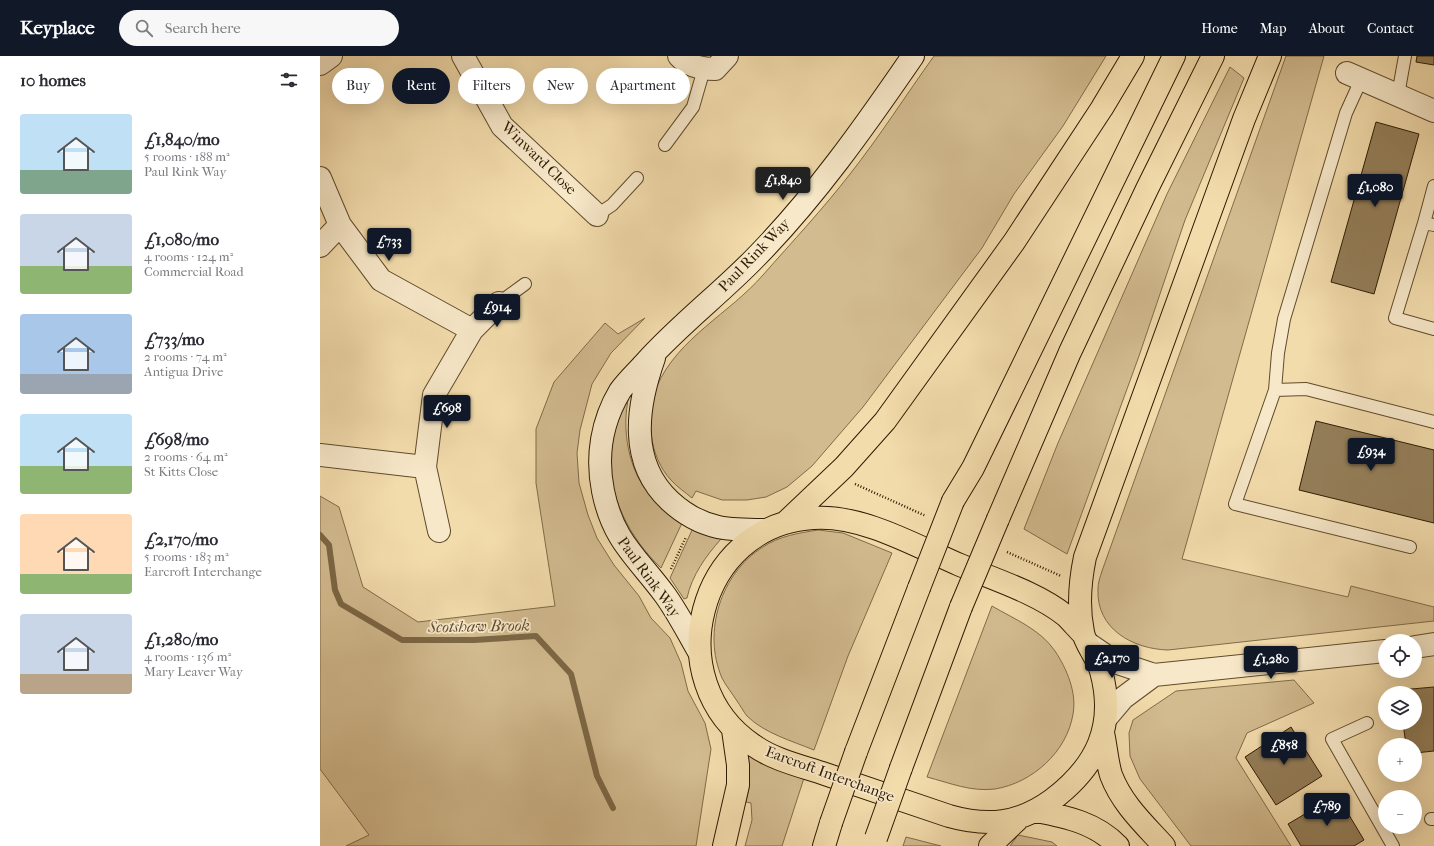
<!DOCTYPE html>
<meta charset="utf-8">
<style>
:root{--surface:#fff;--page:#f7f7f7;--text:#2b2b33;--muted:#7c7c81;--accent:#111827}
body{margin:0;font-family:"IM FELL French Canon",serif;background:var(--page);color:var(--text);height:100vh;display:flex;flex-direction:column;font-size:15px;white-space:nowrap}
*{box-sizing:border-box;margin:0}
p{font-size:13px;color:var(--muted)}
.icon{flex:none;width:22px;height:22px;fill:none;stroke:currentColor;stroke-width:2;stroke-linecap:round;stroke-linejoin:round}
.map{position:relative;flex:1;overflow:hidden}
.sheet{display:flex;flex-direction:column;background:var(--surface);width:320px}
.sheet>*{flex:none}
.guide{position:absolute;left:12px;top:12px;width:380px;height:36px;display:flex;gap:8px}
.fabs{position:absolute;left:1058px;top:578px;display:grid;gap:8px}
.fabs a{display:grid;place-items:center;width:44px;height:44px;border-radius:50%;background:var(--surface);box-shadow:0 4px 16px #0002;font-size:20px}
.price{position:absolute;translate:-50% -34px;padding:0 9px;border-radius:4px;background:var(--accent);color:#fff;font-size:13px;line-height:26px;filter:drop-shadow(0 1px 2px #0008)}
.price::after{content:'';position:absolute;left:50%;top:24px;width:12px;height:9px;margin-left:-6px;background:inherit;clip-path:polygon(0 0,100% 0,50% 100%)}
.price.active{background:#222;color:#fff}
ul{padding:0;list-style:none}
li{display:flex;align-items:center;gap:12px;height:100px;padding:0 20px}
li span{display:grid;place-items:center;flex:none;width:112px;height:80px;border-radius:4px;color:#555}
li>.icon{margin-inline-start:auto}
span .icon{width:48px;height:48px;fill:#fffc;stroke-width:1}
li b{font-size:17px}
h2{display:flex;justify-content:space-between;align-items:center;height:48px;padding:0 20px;font-size:17px}
.chip{padding:0 14px;border-radius:18px;background:var(--surface);box-shadow:0 4px 16px #0002;font-size:14px;line-height:36px}
.chip.active{background:var(--accent);color:#fff}
header{display:flex;align-items:center;gap:24px;box-sizing:border-box;height:56px;padding:0 20px;background:var(--accent);color:#fff}
header strong{font-size:19px}
nav{display:flex;gap:22px;margin-inline-start:auto;font-size:14px}
.search{width:280px;height:36px;background:var(--page);display:flex;align-items:center;gap:10px;box-sizing:border-box;padding:0 14px;border-radius:22px;color:var(--muted);font-size:15px}
main{display:flex;flex:1;min-height:0}
.map>svg:first-child{display:block}
</style>
<header>
<strong>Keyplace</strong>
<div class="search"><svg class="icon" aria-label="search" viewBox="0 0 24 24"><circle cx="10" cy="10" r="6"/><path d="M15 15l6 6"/></svg>Search here</div>
<nav><a>Home</a><a>Map</a><a>About</a><a>Contact</a></nav>
</header>
<main>
<section class="sheet">
<h2>10 homes<svg class="icon" aria-label="filters" viewBox="0 0 24 24"><path d="M4 7h16M4 17h16"/><circle cx="9" cy="7" r="2"/><circle cx="15" cy="17" r="2"/></svg></h2>
<ul>
<li><span style="background:linear-gradient(#bfe0f5 70%,#7fa58c 0)"><svg class="icon" aria-label="home" viewBox="0 0 24 24"><path d="M3 11l9-7 9 7M6 9v11h12V9"/></svg></span><div><b>£1,840/mo</b><p>5 rooms · 188 m²</p><p>Paul Rink Way</p></div></li>
<li><span style="background:linear-gradient(#c9d6e8 65%,#8fb573 0)"><svg class="icon" aria-label="home" viewBox="0 0 24 24"><path d="M3 11l9-7 9 7M6 9v11h12V9"/></svg></span><div><b>£1,080/mo</b><p>4 rooms · 124 m²</p><p>Commercial Road</p></div></li>
<li><span style="background:linear-gradient(#a9c7e8 75%,#9aa5b1 0)"><svg class="icon" aria-label="home" viewBox="0 0 24 24"><path d="M3 11l9-7 9 7M6 9v11h12V9"/></svg></span><div><b>£733/mo</b><p>2 rooms · 74 m²</p><p>Antigua Drive</p></div></li>
<li><span style="background:linear-gradient(#bfe0f5 65%,#8fb573 0)"><svg class="icon" aria-label="home" viewBox="0 0 24 24"><path d="M3 11l9-7 9 7M6 9v11h12V9"/></svg></span><div><b>£698/mo</b><p>2 rooms · 64 m²</p><p>St Kitts Close</p></div></li>
<li><span style="background:linear-gradient(#ffd9b3 75%,#8fb573 0)"><svg class="icon" aria-label="home" viewBox="0 0 24 24"><path d="M3 11l9-7 9 7M6 9v11h12V9"/></svg></span><div><b>£2,170/mo</b><p>5 rooms · 183 m²</p><p>Earcroft Interchange</p></div></li>
<li><span style="background:linear-gradient(#c9d6e8 75%,#b9a48a 0)"><svg class="icon" aria-label="home" viewBox="0 0 24 24"><path d="M3 11l9-7 9 7M6 9v11h12V9"/></svg></span><div><b>£1,280/mo</b><p>4 rooms · 136 m²</p><p>Mary Leaver Way</p></div></li>
</ul>
</section>
<div class="map">
<svg width="1114" height="790" viewBox="0 0 1114 790">
<rect width="100%" height="100%" fill="#f3dcac"/>
<filter id="stains"><feTurbulence type="fractalNoise" baseFrequency=".005" numOctaves="4"/><feColorMatrix values="0 0 0 0 .2 0 0 0 0 .09 0 0 0 0 .02 0 0 0 .5 -.17"/></filter>
<radialGradient id="worn" r=".72"><stop offset=".6" stop-color="#630" stop-opacity="0"/><stop offset="1" stop-color="#630" stop-opacity=".3"/></radialGradient>
<path fill="#d2bb8f" stroke="#806b48" d="M614 0H786L743 70 694 138 662 192 543 351 492 410 467 431 446 441 427 444H402L376 435 372 442C365 436 357 431 351 424 329 401 325 359 337 330 358 282 410 257 443 219 472 186 503 153 530 118 560 80 586 39 614 0Z
M966 0H1004L862 503 1028 541 1031 530 1114 551V565L848 594C813 593 776 573 778 533 778 527 780 521 782 515Z
M910 11 924 22 865 164 819 300 747 498 704 473 738 387 847 138Z
M325 262 291 297 272 328 260 374 257 397 259 427 268 459 277 482 294 509 319 540 331 562 350 582 361 607 368 635 385 667 391 693 376 790H26L49 779 0 713V440L19 451 43 531 98 566 235 550 216 427V373L234 326 285 267 298 278Z
M309 340C301 372 308 416 332 441 341 450 352 459 362 467L341 512C309 481 288 441 290 394 290 389 290 381 291 376 295 364 303 351 309 340Z
M373 472 400 480 401 483C386 500 372 519 367 542L364 543 350 522Z
M498 474 523 477 572 497 528 600 494 694C472 685 444 677 427 660 423 655 420 649 417 645 412 637 406 630 402 622 382 576 401 517 443 491 459 480 479 477 498 474Z
M672 550C694 563 720 573 735 595 747 613 757 637 753 658 747 696 712 727 675 733 651 736 630 727 607 721Z
M974 624 994 647 927 677 916 702 971 790H871L820 723 810 700 809 677 813 664 856 635Z
M428 699 444 708 484 722 462 790H425L432 764 431 747 426 746 429 732Z
M698 779 732 786 737 790H690Z
M586 781 621 790H583Z"/>
<g fill="none" stroke-linecap="round" stroke-linejoin="round">
<path stroke="#7c6745" stroke-width="6" d="M0 479 9 489 15 534 21 548 82 584H154L216 580 251 618 277 720 293 752"/>
</g>
<path fill="#947f5a" stroke="#2e1b02" d="M1097 0H1114V9L1096 6Z
M1056 66 1099 78 1054 238 1011 226Z
M996 365 1114 394V467L979 434Z
M1114 631V695L1095 697V689H1086L1083 667H1095V637H1080V634Z
M971 671 1002 720 956 749 925 701Z
M1017 739 1044 784 1034 790H981L968 768Z"/>
<g fill="none" stroke-linecap="round" stroke-linejoin="round">
<defs>
<path id="lane" d="M1078 39 1085 0
M345 89 373 51 384 13
M277 159 292 149 317 122
M1104 167 1114 130
M1114 169 1104 167 1075 262 1114 273
M179 247 205 228
M955 334 958 297 964 263 1026 57 1041 24
M1090 491 915 448 955 334 986 333 1114 366
M1047 667 1012 683 1073 790
M1111 763H1114"/>
<path id="street" d="M143 0 182 70 277 159
M359 0C368 10 383 13 395 13L407 0
M0 8 11 0
M1027 17 1114 55
M0 122 20 169 61 224 152 274
M0 190 20 169
M0 399 105 411
M119 475 105 411 114 339 152 274 179 247
M770 589 795 606 834 619 1065 595
M1095 591 1114 588
M787 661 803 642 834 619"/>
<path id="secondary" d="M334 302C317 350 308 406 350 445 363 457 380 467 398 471 413 474 428 474 443 474
M379 596C368 577 358 557 345 539 317 501 293 485 283 435 276 400 282 365 300 335 307 325 317 316 325 307 359 269 400 238 435 202 495 141 545 70 593 0"/>
<path id="highway" d="M633 445 653 412 854 0
M678 463 750 296 827 133 893 0
M466 466 524 411 565 365 694 186 782 52 813 0
M763 578C757 572 752 566 746 560 718 537 673 523 640 509 596 490 541 458 493 462 377 469 338 625 433 689 454 704 481 710 505 718 546 732 587 746 629 760 668 771 699 768 732 744 777 710 796 670 781 615 778 603 764 586 763 576 758 552 760 525 765 501L924 63 950 0
M783 677C786 690 787 706 791 719 802 748 824 768 844 790
M536 696 599 532
M581 712 641 551
M717 755C747 761 776 767 798 790
M404 790 418 729V709L413 674
M504 790 511 767
M670 790 698 763"/>
</defs>
<use href="#lane" stroke="#5f4b2c" stroke-width="14"/>
<use href="#street" stroke="#5f4b2c" stroke-width="24"/>
<use href="#secondary" stroke="#2e1b02" stroke-width="24"/>
<use href="#highway" stroke="#2e1b02" stroke-width="24"/>
<path stroke="#2e1b02" stroke-width="2.5" stroke-dasharray="1 2" stroke-linecap="butt" d="M535 428 606 460
M687 496 741 520
M351 513 366 481"/>
<use href="#lane" stroke="#f7e8c9" stroke-width="12"/>
<use href="#street" stroke="#f7e8c9" stroke-width="22"/>
<use href="#secondary" stroke="#f7e8c9" stroke-width="22"/>
<use href="#highway" stroke="#f3dcac" stroke-width="22"/>
<defs>
<path id="highway-bridge" d="M599 532 633 445
M641 551 678 463
M511 767 536 696
M556 782 581 712"/>
</defs>
<use href="#highway-bridge" stroke="#2e1b02" stroke-width="24" stroke-linecap="butt"/>
<use href="#highway-bridge" stroke="#f3dcac" stroke-width="22"/>
</g>
<g text-anchor="middle" dominant-baseline="central" stroke-width="3.5" stroke-linejoin="round" paint-order="stroke">
<g font-size="15" fill="#2e1b02" stroke="#f7e8c9">
<text transform="translate(219 102) rotate(44)">Winward Close</text>
<text transform="translate(434 199) rotate(-46)">Paul Rink Way</text>
<text transform="translate(329 521) rotate(54)">Paul Rink Way</text>
<text transform="translate(510 718) rotate(20)">Earcroft Interchange</text>
</g>
<g font-size="16" font-style="italic" fill="#624e2f" stroke="#f7e8c9">
<text transform="translate(159 570) rotate(-1)">Scotshaw Brook</text>
</g>
</g>
<rect width="100%" height="100%" filter="url(#stains)"/>
<rect width="100%" height="100%" fill="url(#worn)"/>
</svg>
<div class="fabs">
<a><svg class="icon" aria-label="locate" viewBox="0 0 24 24"><circle cx="12" cy="12" r="6"/><path d="M12 2v4M12 18v4M2 12h4M18 12h4"/></svg></a>
<a><svg class="icon" aria-label="layers" viewBox="0 0 24 24"><path d="M12 4l9 5-9 5-9-5zM3 14l9 5 9-5"/></svg></a>
<a>+</a>
<a>−</a>
</div>
<b class="price active" style="left:463px;top:145px">£1,840</b>
<b class="price" style="left:1055px;top:152px">£1,080</b>
<b class="price" style="left:69px;top:206px">£733</b>
<b class="price" style="left:177px;top:272px">£914</b>
<b class="price" style="left:127px;top:373px">£698</b>
<b class="price" style="left:1051px;top:416px">£934</b>
<b class="price" style="left:792px;top:623px">£2,170</b>
<b class="price" style="left:951px;top:624px">£1,280</b>
<b class="price" style="left:964px;top:710px">£858</b>
<b class="price" style="left:1007px;top:771px">£789</b>
<div class="guide">
<a class="chip">Buy</a>
<a class="chip active">Rent</a>
<a class="chip">Filters</a>
<a class="chip">New</a>
<a class="chip">Apartment</a>
</div>
</div>
</main>
